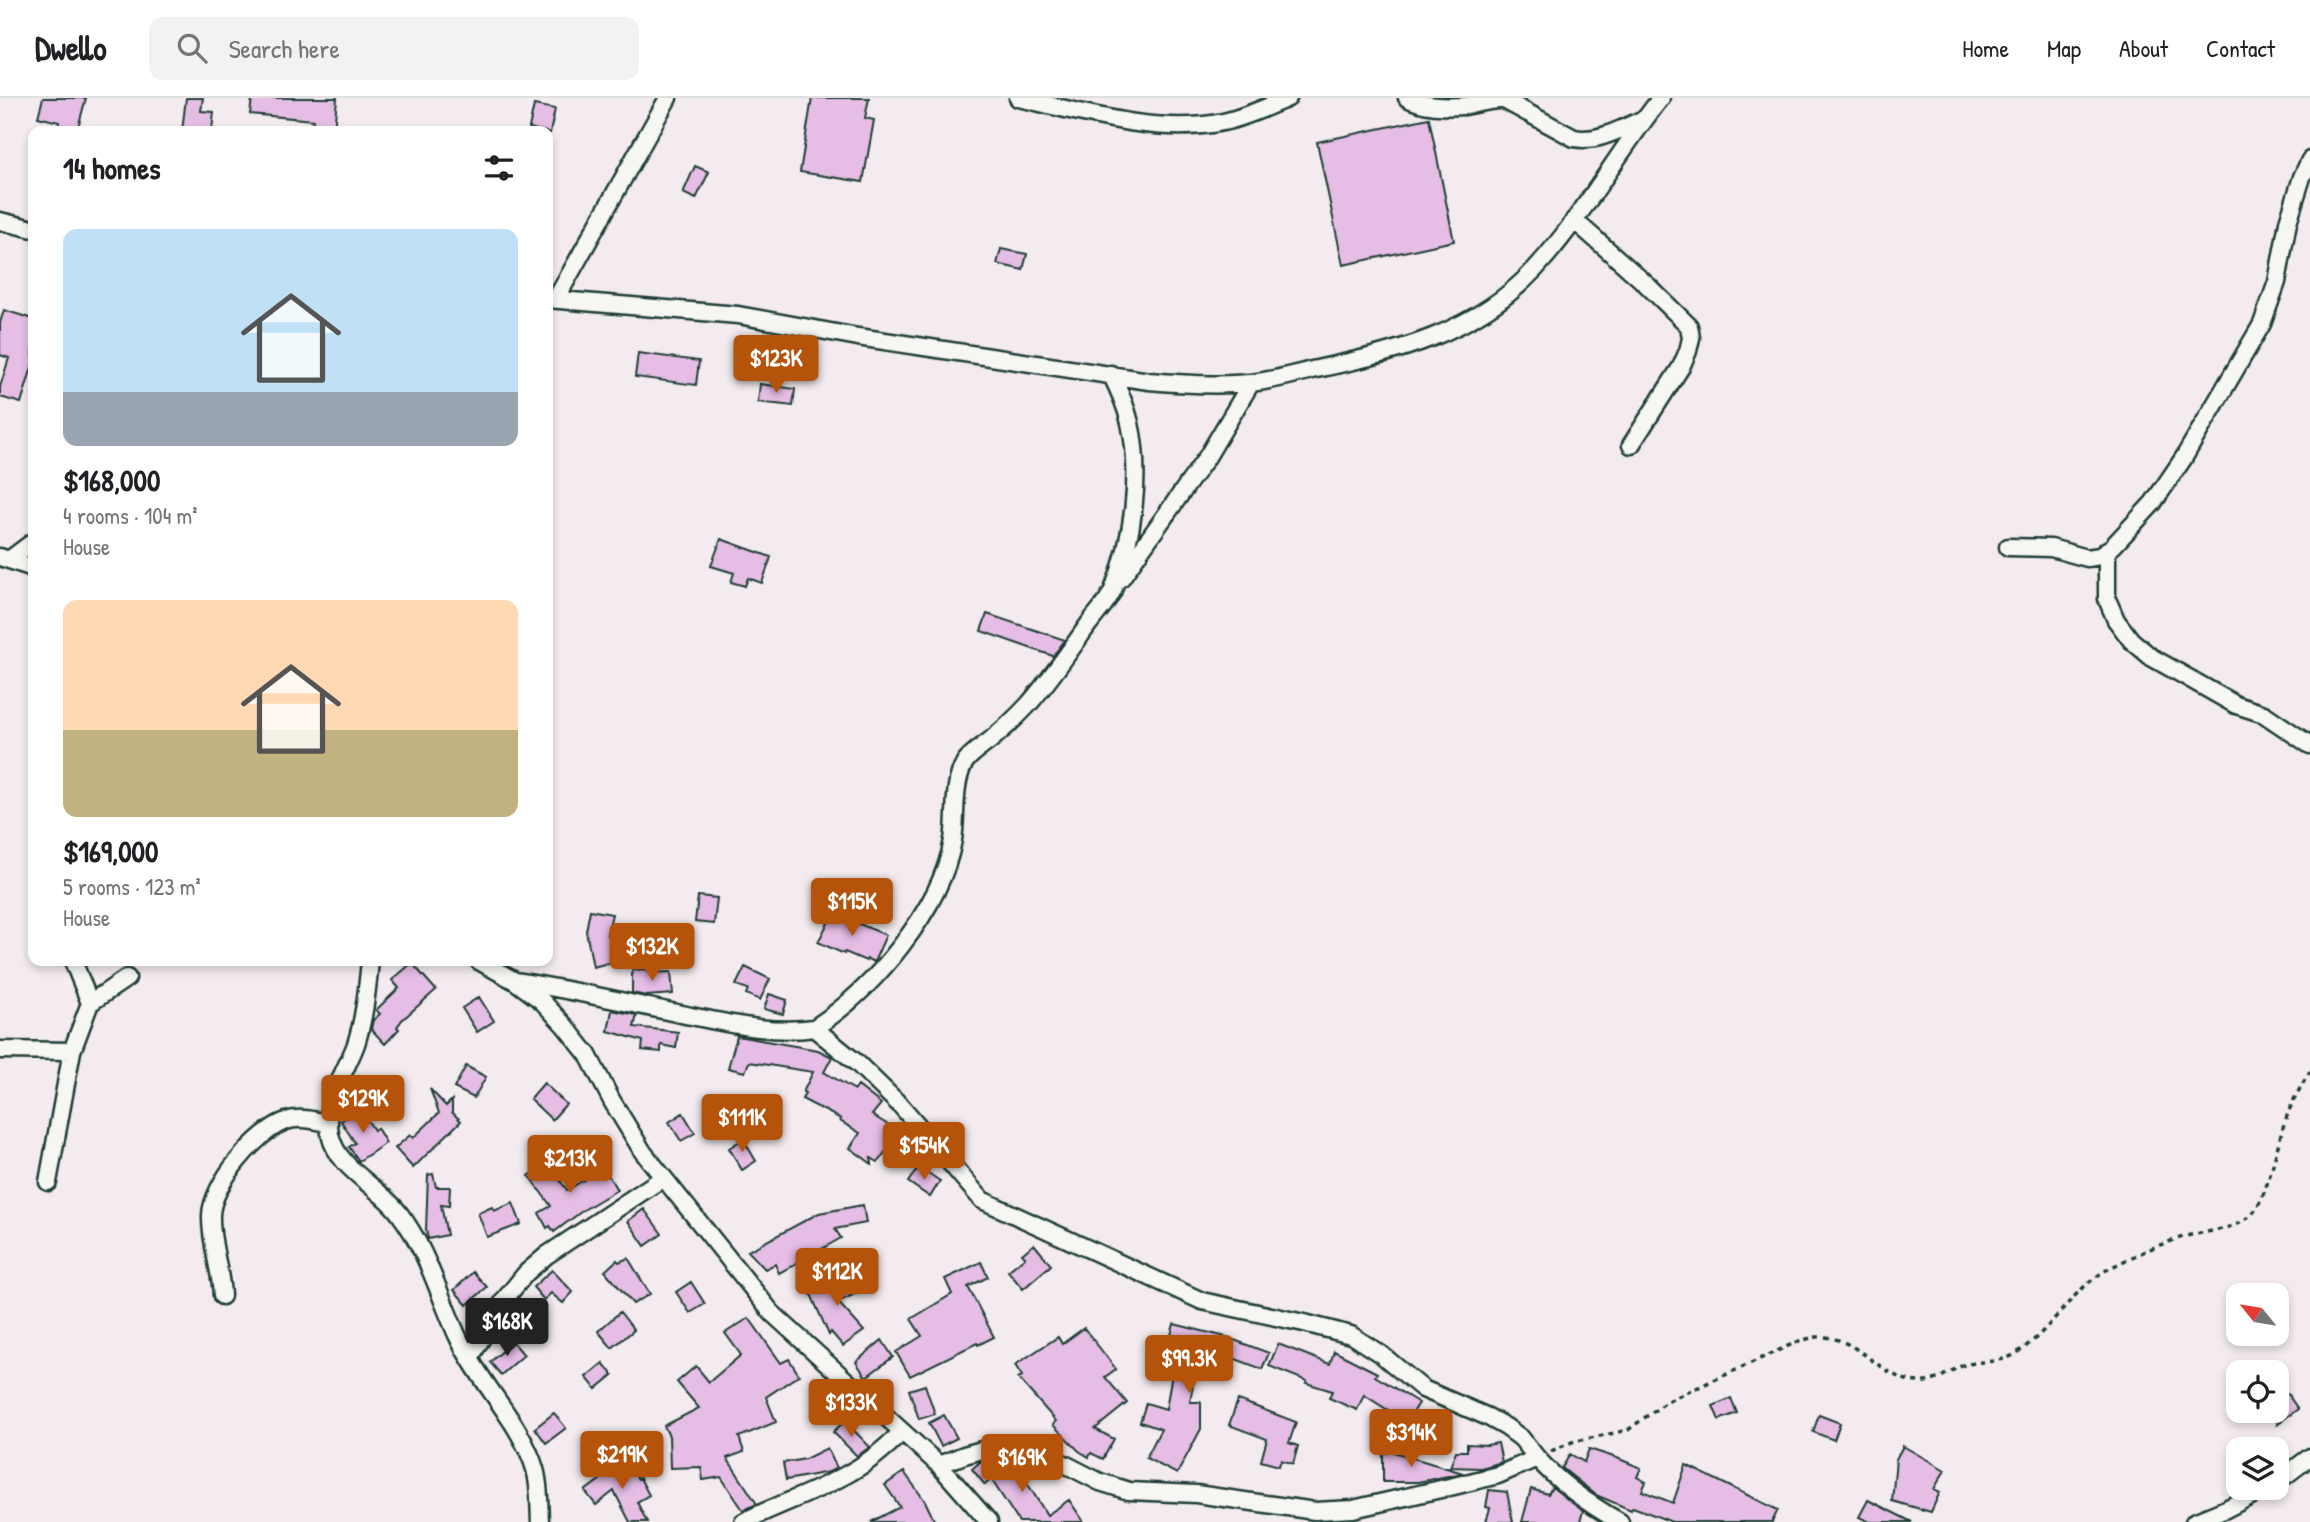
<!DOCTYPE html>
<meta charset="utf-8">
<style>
:root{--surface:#fff;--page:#f2f2f2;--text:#202124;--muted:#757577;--line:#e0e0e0;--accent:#b45309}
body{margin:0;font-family:"Patrick Hand",sans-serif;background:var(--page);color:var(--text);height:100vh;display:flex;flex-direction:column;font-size:26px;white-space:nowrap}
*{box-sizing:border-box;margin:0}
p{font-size:23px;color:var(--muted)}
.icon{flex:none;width:38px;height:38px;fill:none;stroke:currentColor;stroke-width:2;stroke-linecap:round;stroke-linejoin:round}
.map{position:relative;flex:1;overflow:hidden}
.panel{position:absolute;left:28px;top:28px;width:525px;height:840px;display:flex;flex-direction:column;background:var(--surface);border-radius:14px;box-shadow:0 4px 10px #0003}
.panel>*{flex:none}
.needle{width:46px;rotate:300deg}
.controls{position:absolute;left:2226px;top:1185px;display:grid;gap:14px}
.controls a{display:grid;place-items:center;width:63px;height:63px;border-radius:14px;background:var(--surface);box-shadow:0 4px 10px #0003;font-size:35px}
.price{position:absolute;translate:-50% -60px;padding:0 16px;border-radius:7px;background:var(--accent);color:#fff;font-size:23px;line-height:46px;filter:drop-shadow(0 2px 4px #0008)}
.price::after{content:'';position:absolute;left:50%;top:42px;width:21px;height:16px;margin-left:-10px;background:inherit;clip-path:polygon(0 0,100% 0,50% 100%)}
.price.on{background:#222;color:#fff}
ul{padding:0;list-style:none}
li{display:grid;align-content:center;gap:14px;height:371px;padding:0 35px}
li span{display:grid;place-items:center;height:217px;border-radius:14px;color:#555}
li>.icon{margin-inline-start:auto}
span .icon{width:126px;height:126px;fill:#fffc;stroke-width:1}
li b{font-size:30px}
h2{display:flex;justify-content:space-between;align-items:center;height:84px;padding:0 35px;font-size:30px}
header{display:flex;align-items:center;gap:42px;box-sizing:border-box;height:98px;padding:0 35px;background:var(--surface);border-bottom:2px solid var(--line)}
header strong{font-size:33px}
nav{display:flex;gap:38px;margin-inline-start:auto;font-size:24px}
.search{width:490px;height:63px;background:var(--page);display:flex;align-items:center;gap:18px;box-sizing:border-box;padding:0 24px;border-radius:14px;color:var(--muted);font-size:26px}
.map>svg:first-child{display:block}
</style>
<header>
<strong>Dwello</strong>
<div class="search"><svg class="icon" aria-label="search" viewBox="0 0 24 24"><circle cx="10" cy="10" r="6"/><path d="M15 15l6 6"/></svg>Search here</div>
<nav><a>Home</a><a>Map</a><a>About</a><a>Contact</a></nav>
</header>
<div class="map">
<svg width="2310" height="1424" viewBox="0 0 2310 1424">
<rect width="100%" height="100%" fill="#f3ebef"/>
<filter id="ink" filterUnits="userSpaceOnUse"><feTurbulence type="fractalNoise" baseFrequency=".0143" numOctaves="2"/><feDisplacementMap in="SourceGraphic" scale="14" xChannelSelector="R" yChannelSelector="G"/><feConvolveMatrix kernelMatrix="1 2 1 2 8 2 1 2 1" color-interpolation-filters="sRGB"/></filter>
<g filter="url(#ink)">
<path fill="#e5bde5" stroke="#1f3d34" stroke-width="2" d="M43 0H86L77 33 58 31 59 24 38 19Z
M186 0H203L201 13 214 14 212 33H182Z
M252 0H337L334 33H311L313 22 250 16Z
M812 0H869L865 20 874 22 863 84 800 74Z
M534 7 555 11 550 35 529 30Z
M1429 20 1454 143 1343 167 1317 44Z
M695 68 709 74 696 101 683 95Z
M1001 151 1027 156 1023 172 997 166Z
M4 212 33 221V266L21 305 0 299V289L9 260 0 257V225Z
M638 255 699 263 696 287 635 279Z
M760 286 795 291 793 308 758 304Z
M721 441 771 459 762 485 748 480 745 488 731 484 734 475 711 468Z
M987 516 1065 542 1053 558 981 533Z
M698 798 717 800 714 826 695 824Z
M590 812 612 816 607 837 631 831 636 858 593 869 586 833Z
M833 815 886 837 874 864 867 861 866 863 845 854 844 856 818 844Z
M412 865 436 892 402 922 397 929 399 931 385 946 371 931 373 922 380 916 376 912 399 890 392 882Z
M745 869 770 881 760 902 746 896 748 891 736 887Z
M647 871 648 875 671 874 673 896 646 898 632 895V872Z
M769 896 787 902 783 916 764 911Z
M479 899 494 923 477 934 462 910Z
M612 912 637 917 634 929 678 934 676 950 661 947V954L642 952 643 943 608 933Z
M737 938 818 952 832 959 824 974 855 992 858 988 881 1006 872 1017 903 1036 891 1056 886 1053 878 1064 871 1060 872 1066 850 1050 860 1035 840 1023 841 1021 802 1001 805 995 803 994 813 974 749 964 745 974 728 970Z
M466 968 486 979 474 1000 454 990Z
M544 985 566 1006 552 1022 530 1001Z
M430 991 446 1008 452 1002V1014L461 1023 413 1070 395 1050 410 1037 413 1040 439 1015Z
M360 1011 374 1032 377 1030 386 1045 359 1063 349 1049 355 1045 341 1023Z
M683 1015 695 1035 681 1043 669 1024Z
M743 1041 756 1063 742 1072 729 1050Z
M547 1065 567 1092 604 1070 617 1092 585 1111 554 1134 550 1128 547 1130 539 1115 551 1108 529 1078Z
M919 1069 940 1083 930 1099 908 1084Z
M433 1076 436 1089H450L449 1108 441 1107 447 1137 428 1141 426 1132 428 1077Z
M513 1105 521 1126 487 1139 478 1115 492 1109 494 1113Z
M863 1107 866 1125 835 1131 841 1140 779 1175 775 1166 765 1171 748 1153 819 1115Z
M644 1111 662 1136 645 1148 628 1123Z
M1034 1146 1051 1167 1023 1191 1008 1173 1025 1159 1022 1156Z
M628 1160 650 1196 633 1206 605 1173 617 1162 619 1164Z
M981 1164 988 1179 968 1189 994 1239 978 1247 977 1245 910 1278 896 1254 922 1238 911 1221 952 1196 945 1181Z
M552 1172 573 1194 563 1205 551 1195 544 1202 533 1189Z
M473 1174 487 1189 467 1207 454 1192Z
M847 1174 857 1195 838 1204 864 1233 843 1248 831 1234 829 1237 809 1192Z
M691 1184 705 1206 690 1215 676 1194Z
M620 1214 634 1232 612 1250 598 1233Z
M749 1220 781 1265 789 1261 799 1277 766 1299 776 1324 739 1339 744 1354 727 1360 757 1406 743 1412 721 1379 703 1382 701 1369 670 1370 669 1338 664 1328 699 1310 677 1284 696 1268 709 1284 741 1257 725 1235Z
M1174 1226 1226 1239 1269 1255 1262 1271 1204 1249 1203 1253 1199 1252 1190 1304H1201V1331L1177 1376 1146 1360 1161 1331 1140 1324 1146 1305 1166 1311 1177 1246V1239L1171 1237Z
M1084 1230 1116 1271 1105 1279 1127 1305 1095 1331 1114 1341 1103 1361 1091 1355 1089 1359 1079 1353 1053 1327 1056 1323 1018 1280 1022 1278 1015 1267 1058 1239 1062 1246Z
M882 1242 893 1259 866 1279 856 1264Z
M513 1244 524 1257 501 1277 490 1264Z
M1278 1246 1330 1266 1334 1253 1377 1275 1375 1278 1419 1305 1407 1324 1364 1297 1357 1312 1329 1300 1332 1293 1306 1285 1307 1283 1269 1268Z
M603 1265 613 1277 596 1291 586 1279Z
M2277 1281 2298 1311 2277 1326Z
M925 1287 935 1316 919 1321 909 1292Z
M1731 1300 1737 1315 1719 1322 1713 1308Z
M1238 1302 1296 1324 1289 1345 1298 1348 1293 1366 1281 1362 1279 1368 1261 1363 1267 1341 1229 1327Z
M554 1315 566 1330 546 1345 535 1330Z
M944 1317 957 1340 941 1348 929 1325Z
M1819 1317 1840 1325 1834 1342 1813 1334Z
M845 1323 870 1349 857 1358 833 1334Z
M1498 1345 1502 1364 1481 1370 1450 1369 1456 1353H1467V1346L1487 1347Z
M1903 1348 1945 1372 1934 1391 1940 1394 1931 1414 1892 1403 1896 1361Z
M827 1350 837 1370 829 1374 786 1382 783 1365 805 1361Z
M1589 1351 1617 1360 1641 1370 1637 1379 1646 1384 1642 1393 1673 1405 1686 1367 1778 1412 1772 1424H1672L1633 1409 1631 1412 1596 1397 1562 1370 1570 1356 1584 1364Z
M1387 1352 1463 1375 1418 1384H1383V1355H1387Z
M988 1361 992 1366 997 1361H1006L1016 1373 1019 1372 1047 1417 1069 1402 1084 1424H1019L991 1381 985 1387 972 1371 981 1363Z
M625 1363 638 1381 640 1380 649 1397 637 1404 647 1424H630L614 1393 596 1407 585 1393Z
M904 1374 925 1403 935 1424H871L900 1409 885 1387Z
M1552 1389 1583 1413 1580 1424H1522L1531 1391 1548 1396Z
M1489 1392 1507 1394 1513 1424H1486L1490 1410 1486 1409Z
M1868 1402 1912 1424H1870L1859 1419Z"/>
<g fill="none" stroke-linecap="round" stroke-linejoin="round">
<defs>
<path id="minor" d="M1018 0C1083 14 1157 38 1223 24 1246 19 1267 9 1288 0
M1407 0C1424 9 1445 9 1464 8 1478 6 1491 1 1504 2L1574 40C1598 45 1622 30 1644 21
M1574 122 1646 186 1689 228 1691 240 1688 253 1681 269 1631 347
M0 123 33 131
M548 201 738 217 858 239 1149 283C1182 286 1217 288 1250 285 1271 283 1292 277 1312 272 1395 255 1476 235 1535 171 1583 119 1617 55 1661 0
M556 201 668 0
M2008 449 2051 450 2087 460 2100 458 2113 448 2153 405 2183 361 2262 226 2277 184 2288 124 2302 79 2310 62
M2107 452V501L2116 522 2131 542 2151 559 2176 573 2236 607 2264 616 2310 647
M0 459 33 470
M9 462 33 444
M1121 480 1207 359 1251 285
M370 863C367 891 365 918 356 946 345 976 324 1002 330 1036 337 1071 379 1088 399 1115 427 1151 439 1198 458 1239 478 1283 522 1326 535 1371 540 1388 539 1407 540 1424
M479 863 515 883 542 903 565 928 588 957 612 1003 643 1054 772 1215 939 1367 989 1424
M515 883C574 892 632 906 691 918 732 926 772 936 814 930L858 966 902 1009 982 1102 1202 1203 1304 1225 1351 1237 1382 1257 1423 1291 1488 1319 1506 1329 1521 1340 1537 1360
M90 905 127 880
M814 930C872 893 941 812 953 742 957 718 952 686 965 664 972 654 984 648 993 640 1005 630 1017 619 1028 607 1050 582 1069 554 1088 527 1096 516 1108 504 1113 492 1133 442 1142 378 1130 325 1126 307 1119 292 1111 276
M0 952 72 953 90 905 73 863
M48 1084 72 953
M222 1198C221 1171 210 1145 211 1117 212 1086 257 1033 286 1023 300 1018 316 1023 329 1025
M470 1260 505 1201 526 1175 547 1157 663 1080
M939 1367 964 1357 986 1351 1024 1350 1049 1358 1100 1384 1129 1393 1196 1396 1315 1413 1353 1411 1454 1388 1498 1377 1537 1360C1560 1386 1590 1407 1620 1424
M2277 1384 2310 1359
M743 1424C778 1406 817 1394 851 1374 871 1363 887 1349 902 1334
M2194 1424 2226 1411 2266 1390"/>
</defs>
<use href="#minor" stroke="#1f3d34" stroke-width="21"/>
<path stroke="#1f3d34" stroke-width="3.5" stroke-dasharray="5 5" stroke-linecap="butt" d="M1551 1353 1572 1344 1628 1332 1666 1304 1799 1243C1808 1241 1816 1238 1825 1239 1864 1243 1885 1287 1925 1284 1940 1283 1950 1272 1964 1267 1981 1262 1999 1266 2015 1256 2053 1233 2071 1189 2114 1168 2135 1157 2160 1146 2183 1139 2203 1133 2232 1133 2249 1119 2269 1102 2277 1041 2288 1015 2294 1000 2302 987 2310 973"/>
<use href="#minor" stroke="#f6f6f2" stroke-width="16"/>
</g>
</g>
</svg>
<div class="controls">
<a><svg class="needle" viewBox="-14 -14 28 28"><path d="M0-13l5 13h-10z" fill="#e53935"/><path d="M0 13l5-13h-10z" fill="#757577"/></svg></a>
<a><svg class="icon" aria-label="locate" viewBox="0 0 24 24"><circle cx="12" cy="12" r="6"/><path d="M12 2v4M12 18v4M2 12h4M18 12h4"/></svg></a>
<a><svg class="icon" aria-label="layers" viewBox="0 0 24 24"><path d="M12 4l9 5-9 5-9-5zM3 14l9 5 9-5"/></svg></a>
</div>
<b class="price" style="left:776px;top:297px">$123K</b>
<b class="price" style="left:852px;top:840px">$115K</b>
<b class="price" style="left:652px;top:885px">$132K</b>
<b class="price" style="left:363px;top:1037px">$129K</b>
<b class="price" style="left:742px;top:1056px">$111K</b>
<b class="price" style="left:924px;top:1084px">$154K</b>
<b class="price" style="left:570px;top:1097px">$213K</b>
<b class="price" style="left:837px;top:1210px">$112K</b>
<b class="price on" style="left:507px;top:1260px">$168K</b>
<b class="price" style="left:1189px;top:1297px">$99.3K</b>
<b class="price" style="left:851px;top:1341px">$133K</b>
<b class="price" style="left:1411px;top:1371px">$314K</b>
<b class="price" style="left:622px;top:1393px">$219K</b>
<b class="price" style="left:1022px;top:1396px">$169K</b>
<section class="panel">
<h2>14 homes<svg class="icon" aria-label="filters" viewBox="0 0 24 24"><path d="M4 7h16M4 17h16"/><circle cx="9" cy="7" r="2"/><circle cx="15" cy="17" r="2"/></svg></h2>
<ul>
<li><span style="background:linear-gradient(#bfe0f5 75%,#9aa5b1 0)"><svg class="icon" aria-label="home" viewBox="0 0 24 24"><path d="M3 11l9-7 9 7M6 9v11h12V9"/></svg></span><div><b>$168,000</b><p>4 rooms · 104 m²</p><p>House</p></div></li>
<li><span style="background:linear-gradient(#ffd9b3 60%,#c2b280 0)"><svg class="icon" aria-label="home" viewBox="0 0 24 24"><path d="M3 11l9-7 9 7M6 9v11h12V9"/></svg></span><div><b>$169,000</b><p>5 rooms · 123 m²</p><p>House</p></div></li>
</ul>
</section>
</div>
